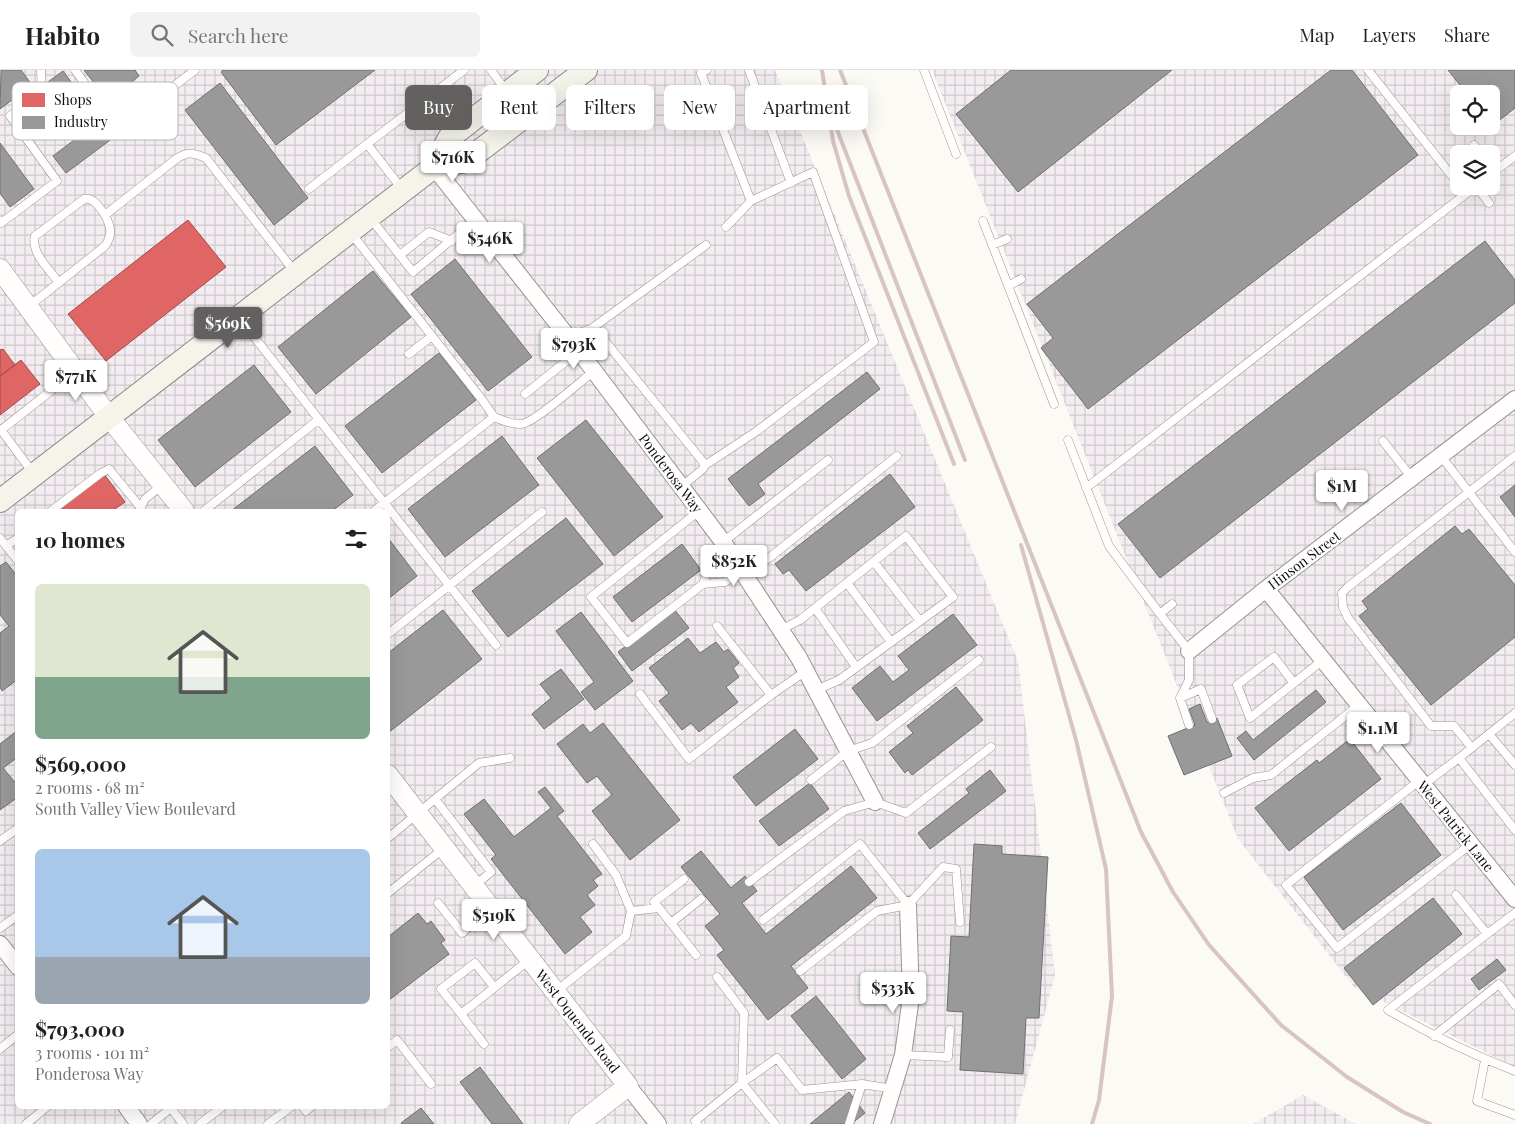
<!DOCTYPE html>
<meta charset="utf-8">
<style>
:root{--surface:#fff;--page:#f2f2f2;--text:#202124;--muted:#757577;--line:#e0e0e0;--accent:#62615f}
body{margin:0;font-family:"Playfair Display",serif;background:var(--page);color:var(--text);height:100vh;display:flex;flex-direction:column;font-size:19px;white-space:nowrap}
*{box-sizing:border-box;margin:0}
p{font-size:16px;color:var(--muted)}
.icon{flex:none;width:28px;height:28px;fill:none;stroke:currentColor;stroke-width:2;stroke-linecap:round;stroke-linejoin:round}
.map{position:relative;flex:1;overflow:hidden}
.details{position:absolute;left:15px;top:439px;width:375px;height:600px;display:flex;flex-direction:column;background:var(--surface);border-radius:8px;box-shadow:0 5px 20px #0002}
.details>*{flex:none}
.hud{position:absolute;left:405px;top:15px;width:475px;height:45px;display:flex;gap:10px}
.tools{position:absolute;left:1450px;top:15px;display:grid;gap:10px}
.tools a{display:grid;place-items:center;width:50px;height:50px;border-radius:8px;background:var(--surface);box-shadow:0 5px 20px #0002;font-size:25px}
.price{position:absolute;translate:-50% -42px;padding:0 11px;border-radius:5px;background:#fff;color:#222;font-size:16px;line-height:32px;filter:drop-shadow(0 1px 2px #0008)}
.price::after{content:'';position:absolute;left:50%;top:30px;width:15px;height:11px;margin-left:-8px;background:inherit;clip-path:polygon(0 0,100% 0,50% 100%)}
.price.on{background:var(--accent);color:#fff}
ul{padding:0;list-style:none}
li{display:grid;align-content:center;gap:10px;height:265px;padding:0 20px}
li span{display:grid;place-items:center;height:155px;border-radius:8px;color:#555}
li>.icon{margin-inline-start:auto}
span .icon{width:90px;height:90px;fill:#fffc;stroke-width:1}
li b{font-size:21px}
h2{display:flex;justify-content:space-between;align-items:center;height:60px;padding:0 20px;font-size:21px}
.tag{padding:0 18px;border-radius:8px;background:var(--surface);box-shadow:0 5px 20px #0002;font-size:18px;line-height:45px}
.tag.on{background:var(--accent);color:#fff}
header{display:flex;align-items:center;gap:30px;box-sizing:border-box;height:70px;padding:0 25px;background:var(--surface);border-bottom:1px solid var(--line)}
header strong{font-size:24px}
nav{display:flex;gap:28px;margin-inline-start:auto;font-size:18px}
.search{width:350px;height:45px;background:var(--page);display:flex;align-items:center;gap:12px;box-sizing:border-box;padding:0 18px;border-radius:8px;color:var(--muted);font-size:19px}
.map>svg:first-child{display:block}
</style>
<header>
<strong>Habito</strong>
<div class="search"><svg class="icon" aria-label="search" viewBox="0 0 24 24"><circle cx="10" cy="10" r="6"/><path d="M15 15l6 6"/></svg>Search here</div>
<nav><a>Map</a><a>Layers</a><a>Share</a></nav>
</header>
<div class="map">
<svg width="1515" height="1054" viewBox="0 0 1515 1054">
<defs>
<pattern id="industrial-grid" width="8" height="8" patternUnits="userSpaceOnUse" patternTransform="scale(1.25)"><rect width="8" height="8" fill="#f3edf1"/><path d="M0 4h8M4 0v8" fill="none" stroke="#cfcacd"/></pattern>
</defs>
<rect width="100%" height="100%" fill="#fcfaf4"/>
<path fill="url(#industrial-grid)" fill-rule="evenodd" d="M0 0H775L1018 591 1055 905 1015 1054H0ZM18 441H388V1036H18Z
M932 0H1515V997L1354 917 1238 769ZM1459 24H1491V56H1459ZM1459 84H1491V116H1459Z
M1303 1025 1356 1054H1253Z"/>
<path fill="#e06666" stroke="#a14c4c" d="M188 150 226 197 106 291 68 244Z
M0 279 1 280 3 279 15 295 0 306Z
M21 290 40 314 0 345V306Z
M104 404 125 432 112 441H55Z"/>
<path fill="#999" stroke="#707070" d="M1 0H21L32 15 0 39Z
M84 0H135L139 6 108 31Z
M223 0H375L276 75 221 2Z
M1011 0H1172L1018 122 956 44Z
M1331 0H1352L1418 85 1088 339 1041 278 1053 268 1027 234Z
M1448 0H1515V38L1492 56 1491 24H1467Z
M63 1 113 68 66 103 53 86 82 64 45 14Z
M220 13 308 128 274 155 185 40Z
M0 73 34 119 10 137 0 123Z
M1485 171 1515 210V233L1160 508 1118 454Z
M455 189 532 287 488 321 411 224Z
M373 201 411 247 316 324 278 277Z
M439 283 476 330 382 403 345 356Z
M254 295 291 342 195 417 158 370Z
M867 302 880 319 758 414 765 424 749 436 728 409Z
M586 350 663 447 614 486 537 388Z
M502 366 539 415 445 487 408 439Z
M315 376 353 425 332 441H231Z
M890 404 915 437 806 521 789 500 783 504 775 494Z
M1515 415V447L1500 427Z
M566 448 603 494 508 567 472 521Z
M1455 456 1462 464 1469 459 1515 515V567L1431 635 1359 546 1368 539 1362 531Z
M388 468 417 506 388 529Z
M682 474 701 500 632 552 613 527Z
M6 492 18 507V609L2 621 0 617V563L9 556 0 545V496Z
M674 539 689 558 632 601 618 582Z
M443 540 482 589 388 663V583Z
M581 542 633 611 595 640 581 622 594 612 556 561Z
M953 544 977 575 877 651 852 618 880 596 893 612 909 600 898 586Z
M688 568 700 583 716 572 724 582 728 579 739 593 733 598 739 607 726 617 738 632 699 662 691 653 682 660 659 631 669 623 649 598Z
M561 599 584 629 544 659 532 644 551 628 540 614Z
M956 617 983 650 912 705 908 700 905 703 889 682 913 663 907 656Z
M1316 620 1326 632 1254 690 1237 668 1246 661 1253 670Z
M1200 634 1207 652 1217 648 1232 686 1184 705 1168 666 1195 655 1189 639Z
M603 653 680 750 630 790 592 741 612 725 597 706 587 713 557 674 583 654 590 663Z
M795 659 818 689 756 736 733 707Z
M18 660V687L3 698 18 716V727L0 740V674Z
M1350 669 1381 709 1289 781 1255 738 1317 690 1319 693Z
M990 700 1006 721 930 779 918 763 969 723 966 719Z
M810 713 829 739 779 776 759 751Z
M545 717 564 741 557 746 602 804 593 810 598 816 587 825 595 835 580 847 592 862 565 884 491 789 496 785 464 744 484 729 514 767 551 738 538 722Z
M1401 733 1441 785 1343 860 1304 807Z
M974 774 1002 776V784L1048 787 1039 948H1026L1023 1004 960 1000 963 942 947 941 951 866 969 867Z
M701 781 731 818 745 806 757 821 742 833 766 864 851 796 877 828 791 896 808 918 768 950 717 885 724 880 705 856 720 844 681 797Z
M1433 828 1462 864 1373 935 1344 898Z
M418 843 427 854 431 851 445 870 441 873 449 884 389 930 388 928V867Z
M1497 889 1506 900 1479 920 1471 909Z
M816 926 866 989 842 1009 791 946Z
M480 997 523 1054H492L460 1012Z
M849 1022 865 1043 851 1054H810Z
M421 1038 434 1054H402L401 1053Z"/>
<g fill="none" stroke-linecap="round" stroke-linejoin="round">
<defs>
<path id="service" d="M75 0 99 33 123 55 195 0
M491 0 506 21
M707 0 701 3 751 131
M749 0 791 113
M924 0 956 84
M1368 0 1459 115
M1474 75 1481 84
M1491 104 1515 86
M1476 116 1489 133
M309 119 367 74
M402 119 367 74 464 0
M371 149 413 202 475 150
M0 151 1 153 57 111 10 46 42 22 41 0
M983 151 1054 334
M351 163 483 331 494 347
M992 175 1007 169
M400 185 429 162 452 171
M59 213C50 200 30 182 35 166L84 129C94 127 99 137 105 145
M1008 216 1021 209
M28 237 105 176C113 164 111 157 105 145L176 89C189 81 192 83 206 88L294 201
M240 249 496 575
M591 259 706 175
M571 271C579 265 586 256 597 261L703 392 704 396 703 399 681 417
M409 284 432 266
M525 324 579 281
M1068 370 1109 476 1160 544
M1383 371 1412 408
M1441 386 1515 482
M704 396 757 361 874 272 813 102 751 131 726 157
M33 403 1 360 52 320
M1086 418 1476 116
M51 441 101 403 109 399 141 438
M139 441 145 429 162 415
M204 441 318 350
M374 441 494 347C502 350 512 355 521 354 533 354 581 311 594 301
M699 441 591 527 627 573 703 514 725 512 742 501
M0 468 18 491
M6 476 18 468
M874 492 920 551
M744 505 769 488 897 386
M847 513 891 572
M703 514 710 493 723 472 828 390
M1172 534 1160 544 1189 581V610L1180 628 1189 655
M815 538 856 597
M717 556 771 625
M780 560 800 550 906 466 953 527 839 610 816 620
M388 564 542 442
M1293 612 1274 587 1237 615 1250 648 1323 590
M640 624 689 689 771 625 806 601
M1180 628 1201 619 1212 649
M1489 664 1515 695
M1472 678 1454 656H1431L1348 548 1343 537 1342 523 1348 517 1515 386
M1459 688 1515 643
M811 710 848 681 872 673 979 590
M1420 710 1286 815 1337 878 1471 774
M1423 715 1459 688 1515 760
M1224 723 1253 708 1271 705 1359 635
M435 729 479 693 510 688
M388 768 435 729 491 802 474 816
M0 771 18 758
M749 812 844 741 875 732 906 743 991 677
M388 823 444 778
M1456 825 1487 864 1515 843
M438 833 462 863 491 839
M659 838 654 832 684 809
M631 841 659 838 696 885
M763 850 860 774 908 835
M671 853 701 829
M0 858 18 845
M1487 864 1388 940C1429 964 1471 984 1515 1001
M800 901 877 841 908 835 943 797 956 799 960 852
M717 907 744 943 742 1013
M494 917 475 893 441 919 461 944 529 890
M555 922 626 866 631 841 616 805 593 774
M461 944 484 974
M1434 966 1499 914 1515 935
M388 977 397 970 431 1014
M0 979 16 966 18 968
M903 985 948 987 950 960
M1485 990 1477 1031 1515 1045
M742 1013 777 988 802 1020 862 1014
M302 1036 306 1041 312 1036
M171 1038 183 1054
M26 1054 48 1036
M151 1054 171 1038 170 1036
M200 1054 223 1036
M268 1054 292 1036
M697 1054 695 1051 742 1013 775 1054
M849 1054 862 1014 893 1019"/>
<path id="minor" d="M434 97 579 281 723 472 799 588 875 732
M1266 519 1515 829
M1189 581 1266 519 1515 329
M0 874 18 897
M628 1016 658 1054
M126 1036 139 1054
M882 1054 903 985 911 927 908 835"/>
<path id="tertiary" d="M0 199 109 347 184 441
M388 705 628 1016 579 1054"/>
<path id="secondary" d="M434 97 466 91 586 0
M0 431 434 97 449 68 537 0"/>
</defs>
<use href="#service" stroke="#969592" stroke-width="9"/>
<use href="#minor" stroke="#969592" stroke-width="18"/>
<use href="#tertiary" stroke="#969592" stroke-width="21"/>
<use href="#secondary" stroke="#8c8b89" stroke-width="24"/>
<use href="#service" stroke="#fffefd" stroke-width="8"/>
<use href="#minor" stroke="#fffefd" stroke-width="16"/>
<use href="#tertiary" stroke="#fffefd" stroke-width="20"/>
<use href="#secondary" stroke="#f5f4eb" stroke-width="22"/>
<path stroke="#d8c4c5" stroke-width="4" d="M822 0 833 71 849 126 954 394
M840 0 1141 762 1173 822 1209 875 1281 955 1347 1007 1403 1042 1430 1054
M836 57 965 390
M1021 475 1076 670 1106 799 1112 926 1099 1030 1092 1054"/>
</g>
<g text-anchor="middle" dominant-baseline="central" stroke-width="5" stroke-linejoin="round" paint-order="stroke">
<g font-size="14" fill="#0f0f0f" stroke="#fff">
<text transform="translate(671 403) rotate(53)">Ponderosa Way</text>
<text transform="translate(1304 490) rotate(-37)">Hinson Street</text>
<text transform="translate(1456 756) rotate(51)">West Patrick Lane</text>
<text transform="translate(578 951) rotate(52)">West Oquendo Road</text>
</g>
</g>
<rect x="12" y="12" width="166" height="58" rx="8" fill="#fff" stroke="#b7b7b7" stroke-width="1"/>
<rect x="22" y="23" width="23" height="14" fill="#e06666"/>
<rect x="22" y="46" width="23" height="13" fill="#999"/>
<g font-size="14" fill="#0f0f0f">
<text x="54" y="35">Shops</text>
<text x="54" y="57">Industry</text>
</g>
</svg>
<div class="tools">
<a><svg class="icon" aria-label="locate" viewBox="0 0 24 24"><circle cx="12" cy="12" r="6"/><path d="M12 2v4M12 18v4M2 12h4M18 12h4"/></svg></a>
<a><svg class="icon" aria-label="layers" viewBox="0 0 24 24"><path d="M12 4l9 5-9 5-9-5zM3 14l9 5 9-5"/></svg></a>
</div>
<b class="price" style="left:453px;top:113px">$716K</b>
<b class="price" style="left:490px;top:194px">$546K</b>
<b class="price on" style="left:228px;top:279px">$569K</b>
<b class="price" style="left:574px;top:300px">$793K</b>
<b class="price" style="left:76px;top:332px">$771K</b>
<b class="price" style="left:1342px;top:442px">$1M</b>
<b class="price" style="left:734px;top:517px">$852K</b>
<b class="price" style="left:1378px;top:684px">$1.1M</b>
<b class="price" style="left:494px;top:871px">$519K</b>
<b class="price" style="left:893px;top:944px">$533K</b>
<div class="hud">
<a class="tag on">Buy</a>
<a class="tag">Rent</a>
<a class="tag">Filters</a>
<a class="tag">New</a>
<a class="tag">Apartment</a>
</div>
<section class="details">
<h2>10 homes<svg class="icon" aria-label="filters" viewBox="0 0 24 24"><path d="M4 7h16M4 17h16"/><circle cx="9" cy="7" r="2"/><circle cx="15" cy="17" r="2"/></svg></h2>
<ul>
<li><span style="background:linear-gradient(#dfe7d0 60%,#7fa58c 0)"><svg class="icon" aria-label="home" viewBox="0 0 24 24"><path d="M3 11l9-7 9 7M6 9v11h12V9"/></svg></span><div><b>$569,000</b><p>2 rooms · 68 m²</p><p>South Valley View Boulevard</p></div></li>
<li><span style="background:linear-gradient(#a9c7e8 70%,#9aa5b1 0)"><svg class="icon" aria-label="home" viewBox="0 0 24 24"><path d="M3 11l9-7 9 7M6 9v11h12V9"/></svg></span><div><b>$793,000</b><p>3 rooms · 101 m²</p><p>Ponderosa Way</p></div></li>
</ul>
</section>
</div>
